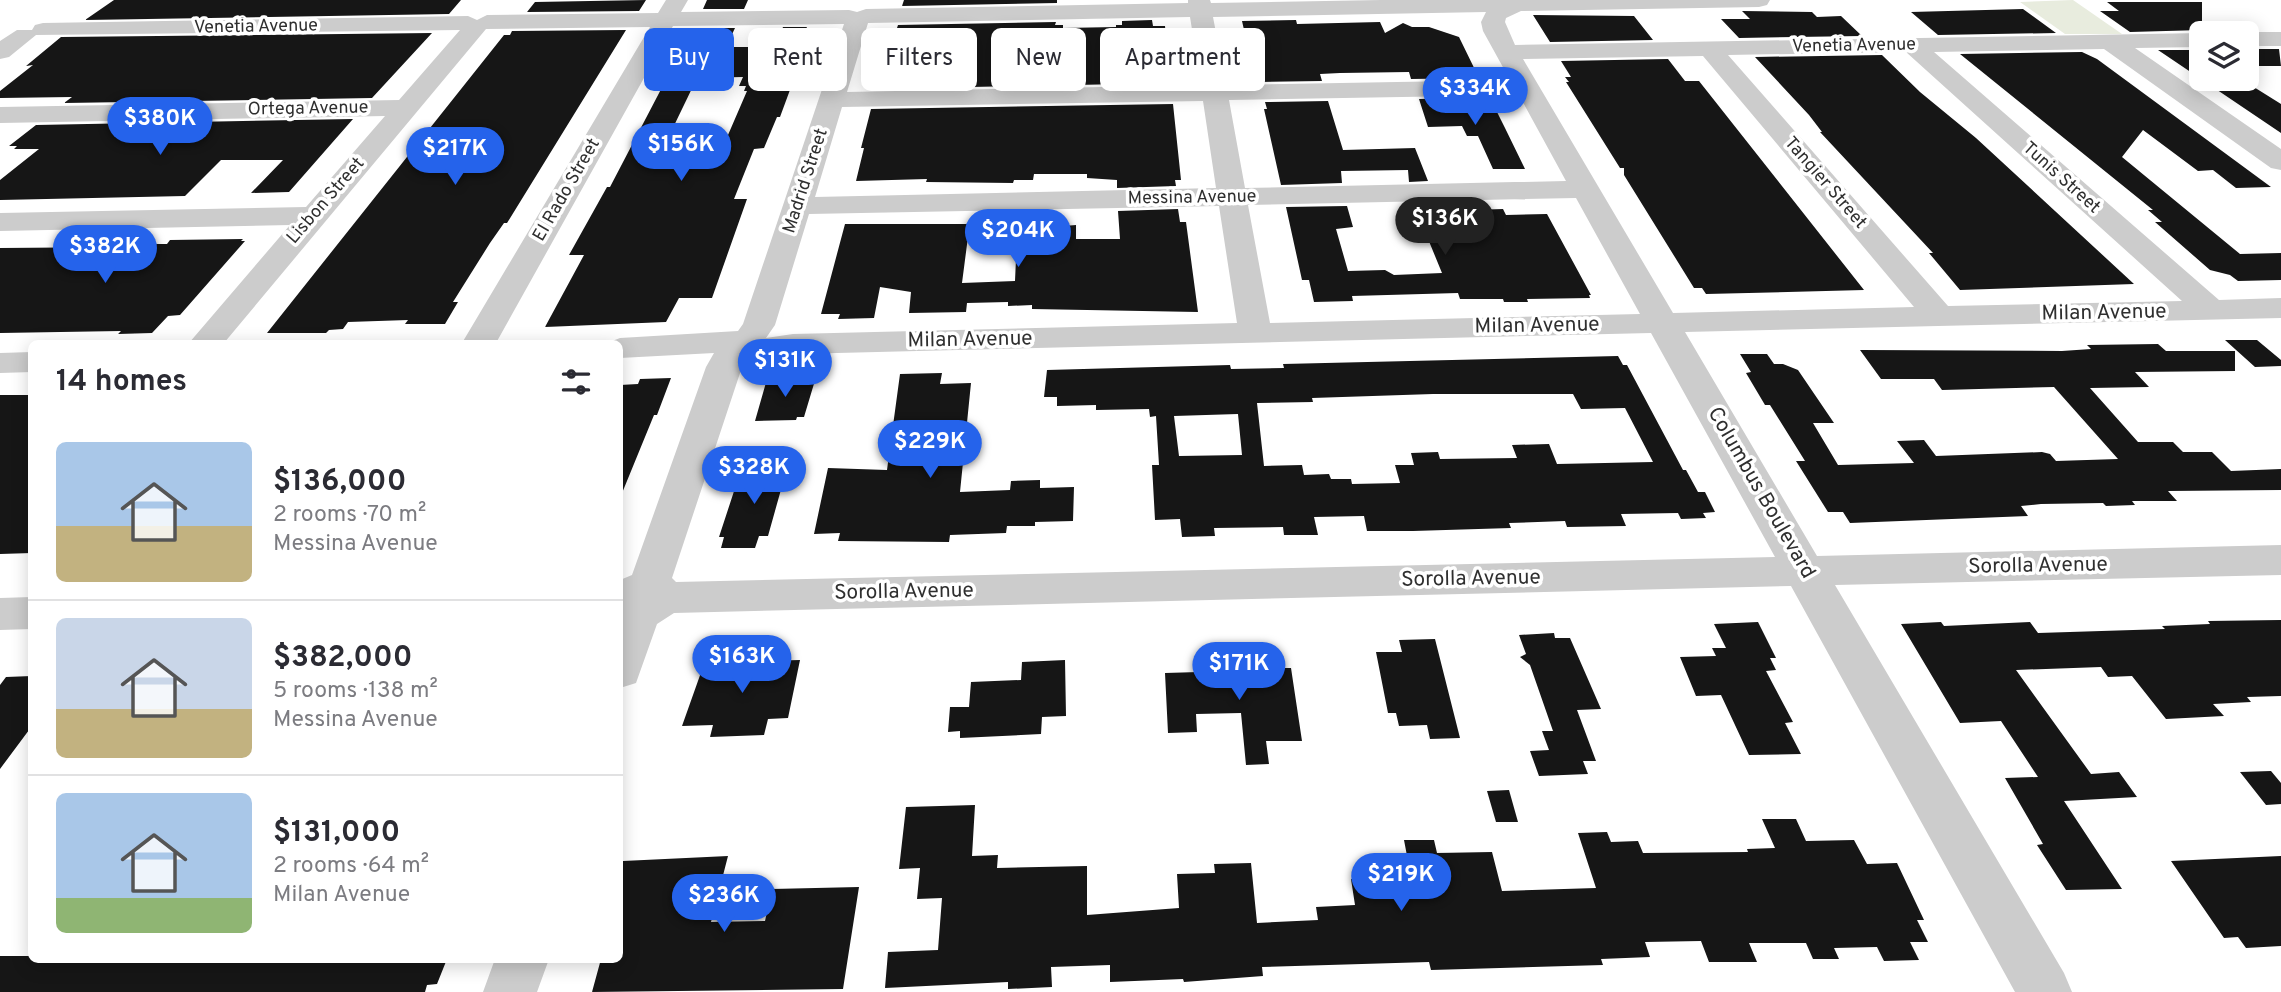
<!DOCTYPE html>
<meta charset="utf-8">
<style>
:root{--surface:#fff;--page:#f7f7f7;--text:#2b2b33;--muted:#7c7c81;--line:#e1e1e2;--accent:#2563eb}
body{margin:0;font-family:Overpass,sans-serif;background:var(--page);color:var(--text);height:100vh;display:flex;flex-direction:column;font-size:26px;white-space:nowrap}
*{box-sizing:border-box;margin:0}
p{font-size:23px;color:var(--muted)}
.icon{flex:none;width:38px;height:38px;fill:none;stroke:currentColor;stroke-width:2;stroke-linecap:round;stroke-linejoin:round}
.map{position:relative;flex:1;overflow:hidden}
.details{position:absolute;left:28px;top:340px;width:595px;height:623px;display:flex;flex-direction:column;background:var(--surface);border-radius:10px;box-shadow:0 4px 18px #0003}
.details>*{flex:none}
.guide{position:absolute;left:644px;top:28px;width:665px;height:63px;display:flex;gap:14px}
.controls{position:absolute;left:2189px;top:21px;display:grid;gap:14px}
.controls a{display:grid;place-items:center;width:70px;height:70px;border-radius:10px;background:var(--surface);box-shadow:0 4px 18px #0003;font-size:35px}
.price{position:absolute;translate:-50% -60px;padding:0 16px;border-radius:24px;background:var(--accent);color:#fff;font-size:23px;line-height:46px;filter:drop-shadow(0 2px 4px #0008)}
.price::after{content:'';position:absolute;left:50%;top:42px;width:21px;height:16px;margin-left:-10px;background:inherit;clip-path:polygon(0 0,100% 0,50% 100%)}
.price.current{background:#222;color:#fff}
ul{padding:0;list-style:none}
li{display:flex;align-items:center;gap:21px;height:175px;padding:0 28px}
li+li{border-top:2px solid var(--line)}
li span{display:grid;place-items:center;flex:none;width:196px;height:140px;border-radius:10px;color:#555}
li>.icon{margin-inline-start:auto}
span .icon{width:84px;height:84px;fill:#fffc;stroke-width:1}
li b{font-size:30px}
h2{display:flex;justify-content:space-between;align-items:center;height:84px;padding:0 28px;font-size:30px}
.pill{padding:0 24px;border-radius:10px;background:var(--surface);box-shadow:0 4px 18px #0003;font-size:24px;line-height:63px}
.pill.current{background:var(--accent);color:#fff}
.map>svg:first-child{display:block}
</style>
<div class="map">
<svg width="2281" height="992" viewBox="0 0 2281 992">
<rect width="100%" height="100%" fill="#fff"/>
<path fill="#e8ecde" d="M2073 0 2122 34H2065L2020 2Z"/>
<path fill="#161616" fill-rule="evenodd" d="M114 0H461L449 14 85 20Z
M646 0 639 11 527 12 535 2Z
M707 0H748L744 9H703Z
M904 0H1057V3L902 6Z
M2107 2H2202V30L2130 32 2100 11H2119Z
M2023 9 2056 33 1938 35 1911 12Z
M1742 11 1812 12 1817 17 1841 16 1862 36 1739 38 1721 19H1750Z
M1533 15 1634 16 1653 40 1550 42Z
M1152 20 1153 26H1165L1170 83 876 89 892 28H897L898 25 1056 22 1055 25H1063V28L1116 27V25H1122V21Z
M1296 20 1297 24 1380 22 1385 33 1403 23 1412 27H1429L1459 37 1479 78 1411 79 1409 72 1340 73 1320 74 1322 81 1260 82 1255 65H1252L1242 21Z
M783 27H807L805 31H809L808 41 780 117H777L764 148 754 149 734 199H747L712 298H679L666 322 545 327 584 255H569L607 187H610L693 28H735L726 47H775ZM743 77 739 86H746L744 91H747L728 135 669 136 697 78Z
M626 30 507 223H504L490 243 453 302H458L445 324H405L408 320 348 322 343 329 329 330 326 333H267L504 35H510L512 31Z
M432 33 372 98 64 103 72 97 0 98V91L33 65 26 66 61 37Z
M2247 49H2279L2281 66H2247Z
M2158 50H2202V79H2241L2281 104V133Z
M2082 52 2097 59 2271 187 2236 188 2213 170 2198 171 2143 130 2122 157 2240 254 2281 253V280L2238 281 2230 275 2210 270 2155 222H2162L2148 210H2153L1960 54Z
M1882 55 1920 92 1976 138 2134 284 1960 290 1929 253H1933L1820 132H1822L1809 115 1755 57Z
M1668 59 1685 81H1699L1864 290 1706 294 1702 288H1694L1624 175V168H1620L1566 82H1569L1565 77H1571L1561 61Z
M1490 98 1505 128 1525 169H1493L1478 136H1467L1462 126 1428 127 1419 99Z
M1328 101 1343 150 1415 148 1428 181 1409 182 1408 170 1341 171 1342 183 1281 185 1264 109H1267L1265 102Z
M1173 104 1181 180H1175L1176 186 1117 188V180L1087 178V174H1034L1033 180H1014L1013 183 926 182 927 179 856 181 864 148H861L871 109Z
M353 119 289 192 251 193 283 160H221L185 196 0 200V180L39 149H14L17 146H9L36 125Z
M1416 204H1437L1440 211 1503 209 1506 215 1547 214 1591 295H1589L1590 298 1527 299 1528 302H1504L1503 299H1460L1458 293 1352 296 1353 301 1314 302 1309 280H1302L1286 207 1347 206 1353 227 1336 229 1348 271 1385 270 1394 275 1442 273 1417 212H1419Z
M1178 209 1180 222H1186L1198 312 1032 309V305L1008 306V302L967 303 966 312 909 313 911 292 880 287 874 318 838 319 840 314H821L845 224H967L966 229H969L962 283 1015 281 1017 237 1028 236V232H1040V228L1076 225V239H1120L1118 211Z
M243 239 241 241H245L180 315 168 316 152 333 118 334 121 331 0 333V248L125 247 128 244H167L170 240Z
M2225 340H2257L2281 360V366L2255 367Z
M2158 344 2166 351H2235V371L2135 372 2149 387 2090 388 2138 442H2173L2183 452H2212L2231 471 2281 469V490L2168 491 2177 501H2132L2135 505 2106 506 2103 503 2041 504 2021 506 2028 516 1850 523 1843 512H1828L1796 461H1805L1770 405H1765L1746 373 1751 372 1740 354H1767L1774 364H1783L1798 370 1834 423H1813L1838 465 1914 463 1897 441 1924 440 1936 456 2042 452 2050 454 2056 461 2118 459 2054 387 1942 390 1934 379H1881L1860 350 2062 351 2091 349 2087 345Z
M1618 356 1623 365H1627L1683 470H1686L1698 492H1705L1715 512 1703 513 1706 518 1681 519 1678 513 1621 514 1626 526 1567 527 1565 521 1509 523 1511 528 1413 531H1367L1364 516 1314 517 1318 535H1284L1283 527 1214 528 1215 536 1182 537 1180 519 1155 520 1152 465H1159L1156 416 1150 417 1149 409 1096 410V405L1057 406V397H1044L1047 370 1230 365 1231 369 1284 368 1283 364ZM1573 394 1581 409 1625 408 1653 462 1557 464 1549 444 1512 445 1517 458 1440 459 1438 452 1411 453 1414 465H1395L1400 483 1352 484 1351 479H1331L1329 474 1304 475 1302 465 1264 466 1257 403 1313 402 1312 398 1433 394ZM1238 414 1242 455 1179 456 1174 416Z
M942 373 940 384 971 383 960 492 1010 490 1011 481 1040 480V488L1074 487 1073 521 1035 522V526H1007L1006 533 950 535 949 542 838 541 840 533 814 534 828 468 887 470 900 374Z
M816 377 804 417H797L796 420 755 421 767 379Z
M671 378 657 415H654L620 498V385L638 384 640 379Z
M0 395H32V553L0 554Z
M789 461 768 536H759L755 548H721L724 537H719L738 479 751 478 756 462Z
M2281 620V696L2247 697 2251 702 2213 704 2224 716 2166 719 2132 676 2108 677 2101 667 2016 670 2091 774 2119 772 2137 797 2064 801 2122 889 2066 890 2037 845 2043 844 2005 778 2038 777 2001 721 1960 723 1901 624 1941 622 1944 626 2030 622 2038 633 2165 629 2162 626 2210 624 2208 621Z
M1758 622 1776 658H1770L1776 670 1766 671 1793 722 1785 723 1801 754 1749 755 1721 695 1696 696 1680 657 1716 656 1712 648H1726L1714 624Z
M1554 633 1555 638H1570L1601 709 1577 710 1596 761H1583L1588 774 1539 776 1530 751 1549 750 1542 731H1553L1530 665 1520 657 1526 654 1519 635Z
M1435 639 1460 738 1430 739 1427 725 1399 726 1396 713H1388L1376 652H1402L1399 640Z
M1278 654 1280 668H1291L1302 741H1266L1269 764 1246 765 1241 713 1196 714 1197 732 1168 733 1165 673 1233 671 1231 655Z
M760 657 759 661 800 660 788 718 768 719 764 735 710 737 713 725 682 726 704 664H714L716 658Z
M1065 660 1066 716 1042 717 1041 734 960 738V731L948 732 950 707H969L971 682 1021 680 1022 662Z
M32 676V726L0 769V685L6 677Z
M2271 771 2281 783V804L2266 805 2240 772Z
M1509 790 1518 822H1496L1487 791Z
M975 805 972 856 998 855 997 868 1087 866V915L1179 908 1177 874 1215 873 1214 864 1251 863 1257 923 1318 920 1316 907 1355 905 1351 879 1411 877 1404 840H1434L1437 853 1492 852 1502 891 1596 888 1578 833 1607 832 1611 842 1638 841 1643 853 1748 852 1747 849 1775 848 1762 819H1796L1806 841 1854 840 1867 864 1897 863 1924 920H1917L1928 942H1910L1919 960 1884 961 1877 947 1834 948 1839 959H1813L1806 943H1749L1757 962H1709L1701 941 1645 942 1650 957 1601 959 1603 965 1431 970 1429 962 1262 967 1263 976 1184 982 1183 979 1110 982V965L1051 967 1052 987 1008 989V982L885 988 888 952 938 950 942 898 917 899 920 868 899 869 906 807Z
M728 856 711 922 765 921 772 889 859 887 843 989 592 992 601 959H620V874L623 861Z
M2281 856V946L2246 948 2238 937 2224 938 2171 861Z
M0 956H32V959H447L437 984 427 985 425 992H0Z"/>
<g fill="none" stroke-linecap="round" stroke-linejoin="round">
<path fill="#ccc" fill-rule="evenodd" d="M666 0H688L681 12 849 10 857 12 866 9 1188 3V0H1210L1211 3 1381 0H1770L1767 5 1759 7 1521 11 1506 18 1505 22 1515 45 2202 33H2203L2202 47 2135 48 2281 149V170L2271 168 2104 49 1934 52 2219 300 2281 298V318L1685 332 1817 556 2281 545V575L1835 585 2064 973 2072 992H2015L1791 586 674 613 657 624 636 683 620 688V580L632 575 706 367 714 353 620 358V343H607L620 338 738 331 743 324 844 24 673 26 496 343H462L650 27 486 29 224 343H189L290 225 0 231V213L306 207 385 116 0 123V107L399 100 460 30 36 35 9 57 0 59V41L17 30H32L35 25 43 23 468 16 477 20 487 15 658 13ZM1486 12 1481 22 1483 31 1510 80 1226 85 1213 17ZM1190 17 1201 85 847 92 868 23ZM1906 52 2182 301 1948 306 1728 55ZM1703 56 1914 307 1673 313 1523 59ZM1519 95 1566 181 1245 188 1229 100ZM1203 101 1216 188 815 197 842 107ZM1576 198 1640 314 1270 323 1248 205ZM1219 206 1237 323 793 334 766 338 775 325 809 214ZM1651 333 1775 557 676 582 672 578 745 358H782L797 354Z
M2247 32H2281V46H2247V33H2242Z
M32 352V372L0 373V353Z
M32 597V629L0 630V598Z
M495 959H549L537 992H483Z"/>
</g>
<g text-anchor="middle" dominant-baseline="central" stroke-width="7" stroke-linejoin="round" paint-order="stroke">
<g font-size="18" fill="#2f2f2f" stroke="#fff">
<text transform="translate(256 27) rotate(-1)">Venetia Avenue</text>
<text transform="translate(1854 46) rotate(-1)">Venetia Avenue</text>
<text transform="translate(308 109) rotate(-1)">Ortega Avenue</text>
<text transform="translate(2061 178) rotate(42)">Tunis Street</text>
<text transform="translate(806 181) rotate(-72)">Madrid Street</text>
<text transform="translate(1825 183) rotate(49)">Tangier Street</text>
<text transform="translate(567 190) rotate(-60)">El Rado Street</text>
<text transform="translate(1192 198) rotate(-1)">Messina Avenue</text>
<text transform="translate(326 201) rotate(-49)">Lisbon Street</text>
</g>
<g font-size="21" fill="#2f2f2f" stroke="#fff">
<text transform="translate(2104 313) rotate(-1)">Milan Avenue</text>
<text transform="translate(1537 326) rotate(-1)">Milan Avenue</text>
<text transform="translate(970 340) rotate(-1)">Milan Avenue</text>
<text transform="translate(1761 493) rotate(60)">Columbus Boulevard</text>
<text transform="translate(2038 566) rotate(-1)">Sorolla Avenue</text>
<text transform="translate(1471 579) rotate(-1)">Sorolla Avenue</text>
<text transform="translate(904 592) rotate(-1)">Sorolla Avenue</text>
</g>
</g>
</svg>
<div class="controls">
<a><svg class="icon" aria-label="layers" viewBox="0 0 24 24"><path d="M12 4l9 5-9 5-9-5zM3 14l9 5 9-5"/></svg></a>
</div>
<b class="price" style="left:1475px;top:127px">$334K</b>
<b class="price" style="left:160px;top:157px">$380K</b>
<b class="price" style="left:681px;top:183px">$156K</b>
<b class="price" style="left:455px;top:187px">$217K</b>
<b class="price current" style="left:1445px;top:257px">$136K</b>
<b class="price" style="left:1018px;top:269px">$204K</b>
<b class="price" style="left:105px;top:285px">$382K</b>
<b class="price" style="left:785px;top:399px">$131K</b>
<b class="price" style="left:930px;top:480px">$229K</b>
<b class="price" style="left:754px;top:506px">$328K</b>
<b class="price" style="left:742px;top:695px">$163K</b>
<b class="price" style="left:1239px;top:702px">$171K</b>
<b class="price" style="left:1401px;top:913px">$219K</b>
<b class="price" style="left:724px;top:934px">$236K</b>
<div class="guide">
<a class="pill current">Buy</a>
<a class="pill">Rent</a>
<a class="pill">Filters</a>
<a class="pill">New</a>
<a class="pill">Apartment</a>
</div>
<section class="details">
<h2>14 homes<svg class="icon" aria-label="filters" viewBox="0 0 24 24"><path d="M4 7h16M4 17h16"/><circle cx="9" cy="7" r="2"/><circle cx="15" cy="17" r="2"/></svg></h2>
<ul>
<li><span style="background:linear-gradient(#a9c7e8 60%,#c2b280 0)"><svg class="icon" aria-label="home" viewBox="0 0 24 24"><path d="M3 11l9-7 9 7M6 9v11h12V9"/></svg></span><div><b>$136,000</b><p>2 rooms · 70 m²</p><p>Messina Avenue</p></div></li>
<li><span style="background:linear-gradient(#c9d6e8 65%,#c2b280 0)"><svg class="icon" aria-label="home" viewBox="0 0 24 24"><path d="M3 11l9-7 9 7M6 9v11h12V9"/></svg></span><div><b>$382,000</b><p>5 rooms · 138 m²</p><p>Messina Avenue</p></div></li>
<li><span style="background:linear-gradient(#a9c7e8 75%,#8fb573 0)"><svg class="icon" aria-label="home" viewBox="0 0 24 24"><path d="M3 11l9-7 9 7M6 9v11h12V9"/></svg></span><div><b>$131,000</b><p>2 rooms · 64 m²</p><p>Milan Avenue</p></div></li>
</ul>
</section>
</div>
